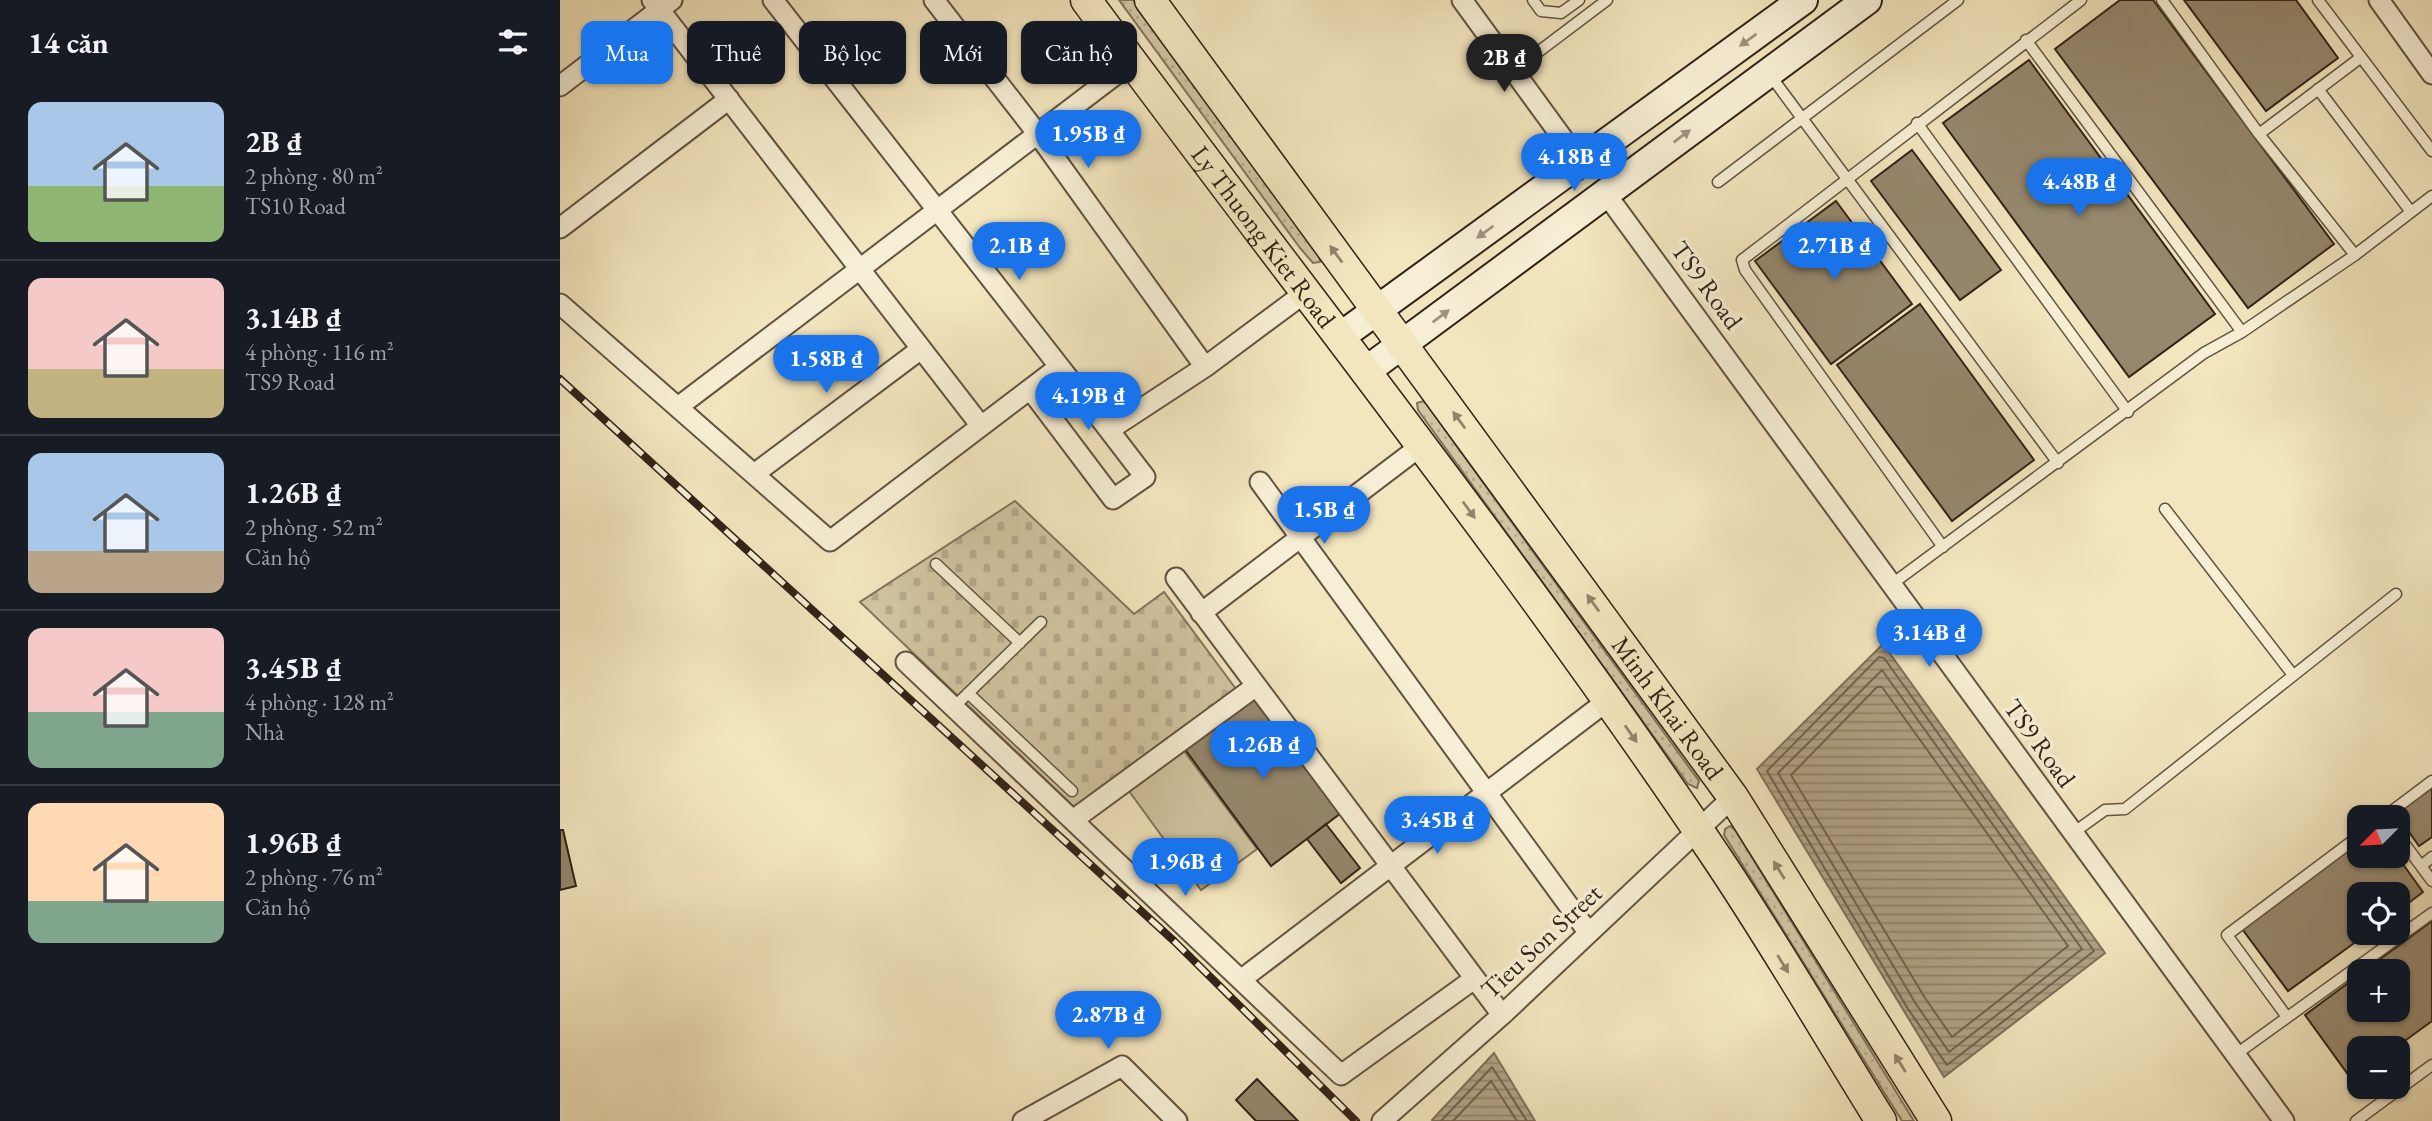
<!DOCTYPE html>
<html lang="vi">
<meta charset="utf-8">
<style>
:root{--surface:#171b24;--page:#242831;--text:#f1f3f6;--muted:#9ea1a6;--line:#363941;--accent:#1a73e8}
body{margin:0;font-family:"EB Garamond",serif;background:var(--page);color:var(--text);height:100vh;display:flex;flex-direction:column;font-size:26px;white-space:nowrap}
*{box-sizing:border-box;margin:0}
p{font-size:23px;color:var(--muted)}
.icon{flex:none;width:38px;height:38px;fill:none;stroke:currentColor;stroke-width:2;stroke-linecap:round;stroke-linejoin:round}
.map{position:relative;flex:1;overflow:hidden}
.drawer{display:flex;flex-direction:column;background:var(--surface);width:560px}
.drawer>*{flex:none}
.guide{position:absolute;left:21px;top:21px;width:665px;height:63px;display:flex;gap:14px}
.needle{width:46px;rotate:246deg}
.buttons{position:absolute;left:1787px;top:805px;display:grid;gap:14px}
.buttons a{display:grid;place-items:center;width:63px;height:63px;border-radius:14px;background:var(--surface);box-shadow:0 2px 5px #0004;font-size:35px}
.price{position:absolute;translate:-50% -60px;padding:0 16px;border-radius:24px;background:var(--accent);color:#fff;font-size:23px;line-height:46px;filter:drop-shadow(0 2px 4px #0008)}
.price::after{content:'';position:absolute;left:50%;top:42px;width:21px;height:16px;margin-left:-10px;background:inherit;clip-path:polygon(0 0,100% 0,50% 100%)}
.price.active{background:#222;color:#fff}
ul{padding:0;list-style:none}
li{display:flex;align-items:center;gap:21px;height:175px;padding:0 28px}
li+li{border-top:2px solid var(--line)}
li span{display:grid;place-items:center;flex:none;width:196px;height:140px;border-radius:14px;color:#555}
li>.icon{margin-inline-start:auto}
span .icon{width:84px;height:84px;fill:#fffc;stroke-width:1}
li b{font-size:30px}
h2{display:flex;justify-content:space-between;align-items:center;height:84px;padding:0 28px;font-size:30px}
.tag{padding:0 24px;border-radius:14px;background:var(--surface);box-shadow:0 2px 5px #0004;font-size:24px;line-height:63px}
.tag.active{background:var(--accent);color:#fff}
main{display:flex;flex:1;min-height:0}
.map>svg:first-child{display:block}
</style>
<main>
<section class="drawer">
<h2>14 căn<svg class="icon" aria-label="filters" viewBox="0 0 24 24"><path d="M4 7h16M4 17h16"/><circle cx="9" cy="7" r="2"/><circle cx="15" cy="17" r="2"/></svg></h2>
<ul>
<li><span style="background:linear-gradient(#a9c7e8 60%,#8fb573 0)"><svg class="icon" aria-label="home" viewBox="0 0 24 24"><path d="M3 11l9-7 9 7M6 9v11h12V9"/></svg></span><div><b>2B ₫</b><p>2 phòng · 80 m²</p><p>TS10 Road</p></div></li>
<li><span style="background:linear-gradient(#f6c9c9 65%,#c2b280 0)"><svg class="icon" aria-label="home" viewBox="0 0 24 24"><path d="M3 11l9-7 9 7M6 9v11h12V9"/></svg></span><div><b>3.14B ₫</b><p>4 phòng · 116 m²</p><p>TS9 Road</p></div></li>
<li><span style="background:linear-gradient(#a9c7e8 70%,#b9a48a 0)"><svg class="icon" aria-label="home" viewBox="0 0 24 24"><path d="M3 11l9-7 9 7M6 9v11h12V9"/></svg></span><div><b>1.26B ₫</b><p>2 phòng · 52 m²</p><p>Căn hộ</p></div></li>
<li><span style="background:linear-gradient(#f6c9c9 60%,#7fa58c 0)"><svg class="icon" aria-label="home" viewBox="0 0 24 24"><path d="M3 11l9-7 9 7M6 9v11h12V9"/></svg></span><div><b>3.45B ₫</b><p>4 phòng · 128 m²</p><p>Nhà</p></div></li>
<li><span style="background:linear-gradient(#ffd9b3 70%,#7fa58c 0)"><svg class="icon" aria-label="home" viewBox="0 0 24 24"><path d="M3 11l9-7 9 7M6 9v11h12V9"/></svg></span><div><b>1.96B ₫</b><p>2 phòng · 76 m²</p><p>Căn hộ</p></div></li>
</ul>
</section>
<div class="map">
<svg width="1872" height="1121" viewBox="0 0 1872 1121">
<defs>
<pattern id="grass-dots" width="8" height="8" patternUnits="userSpaceOnUse" patternTransform="scale(1.75)"><rect width="8" height="8" fill="#d2c5a2"/><path d="M2 2h.1M6 6h.1" fill="none" stroke="#b5a98b" stroke-width="1.8" stroke-linecap="round"/></pattern>
<pattern id="cemetery-stones" width="16" height="16" patternUnits="userSpaceOnUse" patternTransform="scale(1.75)"><rect width="16" height="16" fill="#d2c5a2"/><path d="M2 7V4a2 2 0 0 1 4 0v3zM10 15v-3a2 2 0 0 1 4 0v3z" fill="#b5a98b"/></pattern>
<pattern id="water-rules" width="6" height="5" patternUnits="userSpaceOnUse" patternTransform="scale(1.75)"><rect width="6" height="5" fill="#b1a386"/><path d="M0 2.5h6" fill="none" stroke="#91846d"/></pattern>
</defs>
<rect width="100%" height="100%" fill="#f3e6bf"/>
<filter id="stains"><feTurbulence type="fractalNoise" baseFrequency=".00286" numOctaves="4"/><feColorMatrix values="0 0 0 0 .2 0 0 0 0 .09 0 0 0 0 .02 0 0 0 .5 -.17"/></filter>
<radialGradient id="worn" r=".72"><stop offset=".6" stop-color="#630" stop-opacity="0"/><stop offset="1" stop-color="#630" stop-opacity=".3"/></radialGradient>
<path fill="url(#grass-dots)" stroke="#82745c" stroke-width="2" d="M559 0H573L759 256 760 262 753 263 740 248Z
M864 401 1139 781 1137 788 1128 784 858 410 857 403Z
M1170 826 1175 830 1354 1121H1342L1164 835 1165 829Z"/>
<path fill="url(#cemetery-stones)" stroke="#82745c" stroke-width="2" d="M455 501 574 614 604 592 676 689 673 695 519 805 513 806 300 602Z"/>
<path fill="#d2c5a2" stroke="#82745c" stroke-width="2" d="M624 751 697 849 641 890 569 791Z"/>
<path fill="url(#water-rules)" stroke="#7e6f5a" stroke-width="2" d="M1323 644 1545 953 1384 1077 1197 769Z
M934 1053 975 1121H873L872 1120Z"/>
<g fill="none" stroke-linecap="round" stroke-linejoin="round">
<path stroke="#72624e" stroke-width="2" d="M1319 657 1324 658 1534 951 1387 1065 1348 1009 1207 771Z
M1322 670 1522 949 1389 1052 1356 1004 1218 773Z
M1317 687H1322L1508 946 1392 1037 1365 998 1231 775Z
M881 1121 932 1067 967 1121
M893 1121 931 1081 957 1121"/>
</g>
<path fill="#96886e" stroke="#322217" stroke-width="2" d="M1560 0H1593L1774 244 1688 308 1495 49Z
M1624 0H1736L1778 58 1706 111Z
M1469 60 1655 314 1569 377 1383 123Z
M1352 150 1441 270 1400 300 1311 181Z
M1276 201 1352 304 1271 364 1195 261Z
M1360 304 1474 460 1392 521 1277 365Z
M694 696 781 813 711 866 624 748Z
M1872 786V837L1859 846 1835 812Z
M766 824 800 868 781 883 747 839Z
M0 830H3L16 886 0 890Z
M1799 839V856H1837L1863 892 1838 911V894H1799V933H1808L1728 991 1680 926Z
M1872 921V1021L1835 1048H1799V1075L1792 1080 1745 1015 1799 975V1010H1838V971H1804Z
M697 1079 738 1121H696L676 1100Z"/>
<g fill="none" stroke-linecap="round" stroke-linejoin="round">
<defs>
<path id="lane" d="M973 0 981 11 1001 13 1019 0
M1602 0 1699 134 1795 255
M1758 0 1872 151
M1466 40 1682 332
M953 71 1047 0
M1210 75 1498 463
M1758 89 1851 212
M1357 123 1568 412
M1699 134 1800 58
M1158 182 1398 0
M1605 509 1733 675
M1383 547 1185 270 1182 260 1521 0
M376 564 460 643
M1332 584 1644 353 1682 332 1795 255 1872 196
M408 693 512 791
M394 707 481 622
M1824 817 1872 781
M1513 833 1545 810 1565 809 1836 594
M1838 835 1872 881
M1861 866 1872 857
M1727 1017 1667 935 1799 836
M1675 1055 1872 913
M1796 1121 1872 1065"/>
<path id="street" d="M92 0 421 426
M213 0 549 430 645 367 746 292
M374 0 477 133 645 367
M902 0 1020 162
M1819 0 1872 74
M0 86 112 0
M1046 194 1724 1121
M0 228 169 99
M0 304 270 541 499 367
M470 389 553 499 585 477 549 430
M118 407 571 63
M194 474 361 349
M700 482 1028 932
M616 578 942 1015
M641 613 862 445
M346 662 781 1075 914 979
M513 820 696 686
M682 979 1047 701
M463 1121 562 1066 617 1121
M822 1121 942 1015 1173 797"/>
<path id="secondary" d="M780 337 1243 0
M806 371 1307 0"/>
<g id="primary">
<path id="s1" d="M526 0C735 283 956 559 1153 852 1212 939 1265 1031 1321 1121"/>
<path id="s2" d="M590 0 1173 797 1376 1121"/>
</g>
</defs>
<use href="#lane" stroke="#625341" stroke-width="13"/>
<use href="#street" stroke="#625341" stroke-width="23"/>
<use href="#secondary" stroke="#322217" stroke-width="32"/>
<use href="#primary" stroke="#322217" stroke-width="33"/>
<use href="#lane" stroke="#f7efd5" stroke-width="10"/>
<use href="#street" stroke="#f7efd5" stroke-width="19"/>
<use href="#secondary" stroke="#f7efd5" stroke-width="28"/>
<use href="#primary" stroke="#f3e6bf" stroke-width="30"/>
<defs>
<path id="rail" d="M0 379 614 941 796 1121"/>
</defs>
<use href="#rail" stroke="#322217" stroke-width="8"/>
<use href="#rail" stroke="#f7efd5" stroke-width="5" stroke-dasharray="16" stroke-linecap="butt"/>
</g>
<defs><path id="oneway-solid" d="M-6-.8H1V-3.2L6.5 0L1 3.2V.8H-6Z" transform="scale(1.75)"/></defs>
<g fill="#9e9380">
<use href="#oneway-solid" transform="translate(1188 40) rotate(144)"/>
<use href="#oneway-solid" transform="translate(1122 136) rotate(-37)"/>
<use href="#oneway-solid" transform="translate(925 232) rotate(144)"/>
<use href="#oneway-solid" transform="translate(881 316) rotate(-37)"/>
</g>
<g fill="#92846b">
<use href="#oneway-solid" transform="translate(776 254) rotate(-126)"/>
<use href="#oneway-solid" transform="translate(899 420) rotate(-126)"/>
<use href="#oneway-solid" transform="translate(909 510) rotate(54)"/>
<use href="#oneway-solid" transform="translate(1033 603) rotate(-126)"/>
<use href="#oneway-solid" transform="translate(1071 734) rotate(55)"/>
<use href="#oneway-solid" transform="translate(1219 870) rotate(-122)"/>
<use href="#oneway-solid" transform="translate(1223 964) rotate(58)"/>
<use href="#oneway-solid" transform="translate(1340 1063) rotate(-122)"/>
</g>
<g text-anchor="middle" dominant-baseline="central" stroke-width="7" stroke-linejoin="round" paint-order="stroke">
<g font-size="26" fill="#322217" stroke="#f7efd5">
<text stroke="none"><textPath href="#s1" startOffset="296">Ly Thuong Kiet Road</textPath></text>
<text transform="translate(1147 285) rotate(54)">TS9 Road</text>
<text stroke="none"><textPath href="#s2" startOffset="877">Minh Khai Road</textPath></text>
<text transform="translate(1480 743) rotate(54)">TS9 Road</text>
<text transform="translate(981 941) rotate(-43)">Tieu Son Street</text>
</g>
</g>
<rect width="100%" height="100%" filter="url(#stains)"/>
<rect width="100%" height="100%" fill="url(#worn)"/>
</svg>
<div class="buttons">
<a><svg class="needle" viewBox="-14 -14 28 28"><path d="M0-13l5 13h-10z" fill="#e53935"/><path d="M0 13l5-13h-10z" fill="#9ea1a6"/></svg></a>
<a><svg class="icon" aria-label="locate" viewBox="0 0 24 24"><circle cx="12" cy="12" r="6"/><path d="M12 2v4M12 18v4M2 12h4M18 12h4"/></svg></a>
<a>+</a>
<a>−</a>
</div>
<b class="price active" style="left:944px;top:94px">2B ₫</b>
<b class="price" style="left:528px;top:170px">1.95B ₫</b>
<b class="price" style="left:1014px;top:193px">4.18B ₫</b>
<b class="price" style="left:1519px;top:218px">4.48B ₫</b>
<b class="price" style="left:459px;top:282px">2.1B ₫</b>
<b class="price" style="left:1274px;top:282px">2.71B ₫</b>
<b class="price" style="left:266px;top:395px">1.58B ₫</b>
<b class="price" style="left:528px;top:432px">4.19B ₫</b>
<b class="price" style="left:764px;top:546px">1.5B ₫</b>
<b class="price" style="left:1369px;top:669px">3.14B ₫</b>
<b class="price" style="left:703px;top:781px">1.26B ₫</b>
<b class="price" style="left:877px;top:856px">3.45B ₫</b>
<b class="price" style="left:625px;top:898px">1.96B ₫</b>
<b class="price" style="left:548px;top:1051px">2.87B ₫</b>
<div class="guide">
<a class="tag active">Mua</a>
<a class="tag">Thuê</a>
<a class="tag">Bộ lọc</a>
<a class="tag">Mới</a>
<a class="tag">Căn hộ</a>
</div>
</div>
</main>
